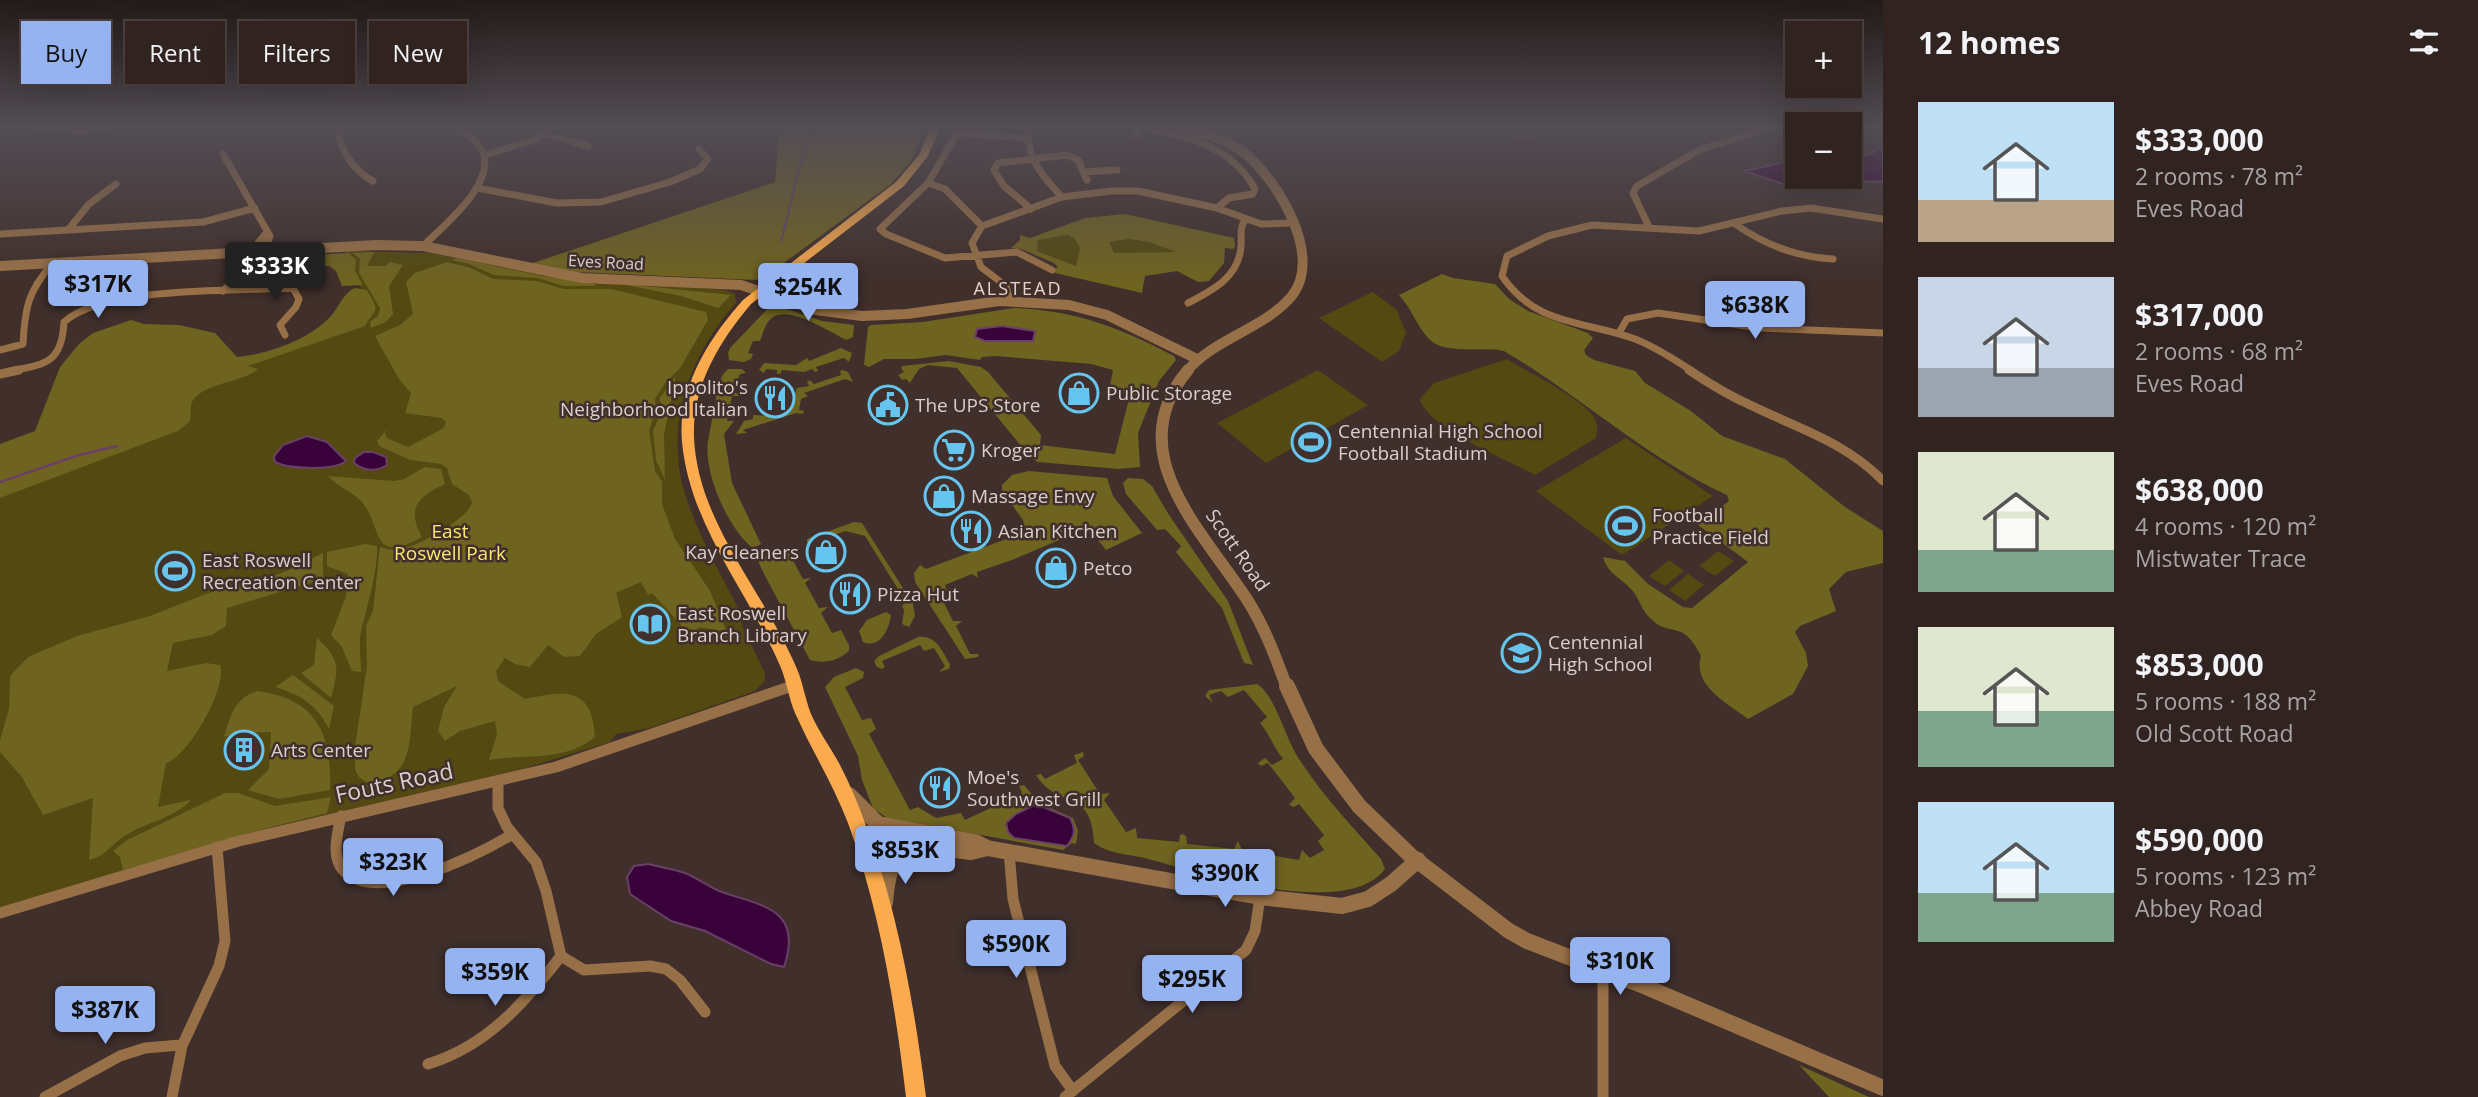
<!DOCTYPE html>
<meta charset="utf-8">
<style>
:root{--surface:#302320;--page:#3c2f2d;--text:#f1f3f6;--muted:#a8a4a5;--line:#4b403e;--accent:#95b2f1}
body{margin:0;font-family:"Open Sans",sans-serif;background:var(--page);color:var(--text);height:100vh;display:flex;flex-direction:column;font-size:26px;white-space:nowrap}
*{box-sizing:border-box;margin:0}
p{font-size:23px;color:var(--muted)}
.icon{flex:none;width:38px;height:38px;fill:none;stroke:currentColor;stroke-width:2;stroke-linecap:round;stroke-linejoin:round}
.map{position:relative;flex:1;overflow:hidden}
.side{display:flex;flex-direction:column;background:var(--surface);width:595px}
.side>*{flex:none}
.hud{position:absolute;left:21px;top:21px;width:665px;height:63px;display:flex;gap:14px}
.tools{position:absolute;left:1785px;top:21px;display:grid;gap:14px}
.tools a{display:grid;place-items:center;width:77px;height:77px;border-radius:0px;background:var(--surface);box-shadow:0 7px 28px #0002,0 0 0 2px var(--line);font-size:35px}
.price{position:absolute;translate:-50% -60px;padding:0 16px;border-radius:7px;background:var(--accent);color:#111;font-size:23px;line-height:46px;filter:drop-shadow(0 2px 4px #0008)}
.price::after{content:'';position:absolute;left:50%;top:42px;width:21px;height:16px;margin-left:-10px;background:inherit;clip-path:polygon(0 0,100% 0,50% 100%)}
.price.on{background:#222;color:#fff}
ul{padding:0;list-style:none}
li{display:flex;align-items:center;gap:21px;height:175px;padding:0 35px}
li span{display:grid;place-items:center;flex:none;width:196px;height:140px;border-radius:0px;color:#555}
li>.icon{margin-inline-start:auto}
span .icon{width:84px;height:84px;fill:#fffc;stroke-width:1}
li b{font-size:30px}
h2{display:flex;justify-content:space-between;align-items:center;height:84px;padding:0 35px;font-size:30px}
.pill{padding:0 24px;border-radius:0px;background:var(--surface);box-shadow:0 7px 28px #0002,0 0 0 2px var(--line);font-size:24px;line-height:63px}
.pill.on{background:var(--accent);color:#111}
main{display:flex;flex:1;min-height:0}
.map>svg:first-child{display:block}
</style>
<main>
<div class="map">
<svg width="1883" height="1097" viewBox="0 0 1883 1097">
<rect width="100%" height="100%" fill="#402f2b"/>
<path fill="#534911" d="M1497 126H1582L1518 141Z
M1068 235 1075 239 1080 248 1076 266 1037 251 1038 240Z
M1129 239 1149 242 1176 252 1114 254 1109 242Z
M346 251 440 253 553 276 724 290 735 294 736 303C691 353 666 420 683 487 695 530 719 570 739 610L743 628 765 673V681L755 691 650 728 616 734 610 742 519 770 256 831 0 909V465L366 319 362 290 348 267Z
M1373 292 1397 310 1406 333 1399 351 1382 362 1319 318Z
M1507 359C1528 372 1581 398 1594 417 1598 424 1598 431 1596 438L1535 475C1508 460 1427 428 1420 399L1434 383Z
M1318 370 1368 405 1266 463 1217 423Z
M1626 438 1713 496 1622 555 1536 491Z
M1718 551 1734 561 1715 576 1699 566Z
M1669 560 1684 571 1665 586 1649 576Z
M1688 574 1704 585 1685 601 1669 590Z"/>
<path fill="#6f6320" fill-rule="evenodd" d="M768 126H926L911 161 891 184 773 271 756 280 577 272 530 264 775 182 779 134Z
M1125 214 1234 238 1235 246 1233 249 1225 248 1224 263 1209 281 1198 282 1177 271 1145 276 1142 293 1055 273 1054 270 1058 267 1054 263 1021 249 1011 248 1020 240V235L1030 238 1085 218ZM1068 235 1075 239 1080 248 1076 266 1037 251 1038 240ZM1129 239 1149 242 1176 252 1114 253 1109 242Z
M374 252 367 266H386L390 262 403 265 389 286 393 314 386 322 371 328 370 322 378 316 380 308 359 273 360 259 353 253Z
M349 253 356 260 355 271 363 285 342 286 336 271 329 266H259L268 257Z
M458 258 542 276 588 281 597 286H563L538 278 494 275 469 264 451 260Z
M447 262 471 268 493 279 537 281 564 289H611L706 312 708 320 680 368 665 383 655 399 656 410 649 430 655 471 662 482V504L675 539 710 591 727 632 699 627 692 637 652 593 648 595 641 582 616 593 622 617 596 634 580 656 564 657 548 645 530 667 515 664 505 658 496 671 498 681 525 699C564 691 592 685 595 737 563 763 526 753 489 760L497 734 495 721 460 731 445 741 438 731 444 707 457 686 413 707C409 743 413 781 366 782L359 777 355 770V747L367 666 366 626 373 611 380 547C386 549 392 550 397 550 415 548 469 519 472 502L469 495 452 484 447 468 441 464 410 460 379 446 377 441 388 428 385 433 387 438 408 447 444 428 446 422 442 418 405 413 411 393 399 379 375 336 400 325 413 314 406 282 415 273Z
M1442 274 1453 278 1495 284 1509 299 1528 311 1588 333 1593 338 1584 350 1586 355 1594 360 1635 371 1645 383 1691 411 1722 436 1785 459 1845 507 1883 531V563L1846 572 1829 589 1836 611 1800 626 1795 632 1806 653 1808 666 1793 694 1748 719C1727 703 1692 685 1701 656 1682 617 1670 639 1650 618 1643 612 1640 602 1635 594 1625 579 1608 576 1603 557L1625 561 1648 584 1683 607 1692 608 1748 562 1698 525 1729 501 1727 495C1646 458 1581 396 1504 351 1484 346 1445 355 1430 340 1417 327 1412 309 1399 295Z
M616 283 731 295 718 308 681 296Z
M355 288 367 290C381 315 376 306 365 326L248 366 258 369C243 383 197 383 191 405 190 410 192 415 190 421L178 431 0 498V444L35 431 60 367 79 344 93 333 131 320 144 324 179 325 215 333 237 357C268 354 309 340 331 316 339 307 343 293 355 288Z
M772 304 822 321 854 325 853 337 846 340C830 332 790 306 773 317 766 321 763 333 760 341H753L748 353 753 354 751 359 744 362 729 360 728 353 730 348Z
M1014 308C1077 311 1118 327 1174 356L1176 360 1159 381 1138 433 1140 467 1118 469 1038 462 1030 457 957 368 928 365 919 369 910 383 906 379 902 380 898 375 904 372 901 368 902 366 949 361 981 367 988 372 1041 435 1040 445 1115 454 1130 395 1109 391 1113 370 1091 364 996 356 982 357 980 360 945 355 916 359H884L869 367 864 365 868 327 871 325 923 322Z
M841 348 852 353 849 362 844 358 816 367 818 371 815 372 812 369 804 372 782 370 780 374H777V370L766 369 764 373 759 370 764 363 796 365 807 358 809 361Z
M728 369H742L746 373 740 374 733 392 739 394V396H732L727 421H734L724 434 732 483 761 544 753 548C729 531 703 472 708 441 710 429 713 416 715 404 717 392 718 377 728 369Z
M843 370 848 372 853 382 845 379 804 393 808 396 801 399 799 410 804 411 803 414 796 413 743 430 747 433 736 434 744 421 753 419V415L770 416 772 410 788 411 797 388 809 386 807 382 810 380 814 384 841 375 840 371Z
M676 376 664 435 665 480 656 460 653 431 663 408 659 399Z
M425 467 441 469 445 484C418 497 406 508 422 537 368 567 384 524 360 500 350 491 337 486 328 476L394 481 404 479Z
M1029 471 1107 478 1113 496 1142 533 1106 550 1088 528 1012 560 977 572 978 578 972 574 945 585 947 591 940 595 953 621H962L956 626 970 654H979L978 657 965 659 915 582 914 573 920 565 926 569 1017 535 1024 525 1023 520 1002 491V485L1012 475Z
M1128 478 1143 479 1152 486 1169 515 1228 601 1253 665 1244 663 1222 608 1176 552 1181 546 1165 529 1157 530 1126 494 1123 483Z
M854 522 862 523 913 604 915 616 909 627 902 624 904 610 902 606 906 602 865 536 846 531 807 543V539Z
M365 544 377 546C378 570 368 603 362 627 358 641 361 658 361 672L352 671 342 647 331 635 346 596 348 574 327 566V552Z
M787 547 796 550 790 555 803 579 811 578 805 583 819 608 828 607 821 613 832 633 841 630 849 645V651C838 661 824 664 810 660L764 574 758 561 760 558Z
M323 553V579L227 608 226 626 212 635 173 643 167 671 206 663 220 665C228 687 188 757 166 763L158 807 191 800C175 818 147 822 126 835 113 843 104 857 89 860L93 798 43 815 22 777 0 752V740L9 709 10 676 28 657 77 636 150 616 216 590 242 587 287 571Z
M886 612 891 615C889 630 880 649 863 642L859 631 867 620Z
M918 637C937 635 941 650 950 664L949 669 939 672 945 666 934 648 924 651 920 645 882 661 885 667 882 669 877 667 874 661 879 656Z
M317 638C341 660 339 668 331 698L301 673 314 665Z
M856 668 864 672 863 678 845 687 862 720 871 718 876 729 869 734 910 810 918 807 936 818 961 813 965 820 1022 793 1019 786 1024 785 1039 803 1073 818 1078 831 1076 844 1072 843 1063 850 887 818 873 808 862 780 858 756 825 687 834 677Z
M293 675 334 706 329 729C317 705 300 694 275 687Z
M1257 684C1275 695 1285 736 1296 754 1320 793 1351 825 1381 859L1385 869C1346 921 1197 872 1145 858 1128 854 1109 854 1094 843 1092 787 1059 811 1036 775L1041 774 1045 779 1077 763 1074 755 1083 752 1084 756 1078 760 1100 794 1110 793 1104 800 1126 832 1136 828 1137 838 1179 842 1180 835 1183 834 1186 836 1187 844 1234 849 1238 841 1242 850 1299 860 1302 850 1310 858 1324 850 1318 841 1324 835 1299 804 1294 807 1289 805 1295 798 1268 763 1261 766 1258 763 1265 758 1272 765 1283 759C1274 748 1270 735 1260 723L1267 717 1244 690 1228 697 1221 691 1209 695 1213 703 1205 696 1209 690Z
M258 691C317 699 332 734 330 790L279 799 248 790 269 769 271 732 237 733 224 737C231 715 234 698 258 691Z
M225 793H238L275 806 331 797 327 813 256 831 123 870 120 857 113 851 127 840Z
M1799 1065 1869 1097H1829Z"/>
<path fill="#39023a" stroke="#694066" stroke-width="2" d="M1879 147 1883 149V182L1821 180 1789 186 1745 171 1797 159V177H1850V158L1871 154Z
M1002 326 1035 331 1033 341H985L975 337 977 329Z
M307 436 327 442 346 461C334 471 288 469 275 462L274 456 283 445Z
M364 452H373L386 457 387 465C376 472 364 471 354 463L355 458Z
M1036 804 1070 818C1076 830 1075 835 1067 846L1014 838 1008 832 1006 823 1016 814Z
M648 864C660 867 674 869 685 873 697 878 708 886 719 891 760 906 804 907 784 967L771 964 705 931 671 921 630 894 627 877 634 866Z"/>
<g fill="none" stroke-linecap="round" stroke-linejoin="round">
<path stroke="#694066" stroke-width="2" d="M781 241C792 203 798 162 813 126"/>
<path stroke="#694066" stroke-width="2.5" d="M0 482 79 455 117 446"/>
<path stroke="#987047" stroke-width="7" d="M33 126 82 131 114 126
M339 126C336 147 355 172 373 181
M1029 126C1025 157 1042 176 1062 197
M1128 126 1137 127 1136 134
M1137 127C1184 134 1231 145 1255 189L1253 194 1229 198 1217 208
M545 134 588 146
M1026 138 957 133 928 183 880 229 886 234 945 258 1017 252 1052 270
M223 154 270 236 266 247 259 251 252 263 223 291
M485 155 537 139 553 126
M1084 172 1117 170
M928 183 945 189 982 226
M477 188 557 203 601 202 670 182 700 169 708 159 699 149
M1031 209 1004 186 994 170 998 163 1067 155 1078 160 1087 180
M1735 224C1765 245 1796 257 1833 259
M1649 227 1633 193 1637 186 1701 149 1776 126
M68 230 89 204 116 184
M0 234 203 222 255 208
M423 246C444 225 500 181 481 148 476 139 464 133 456 126
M259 251 254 248 267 232
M1010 301 1006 286 981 267 972 243 982 226 1062 197 1111 191H1138L1217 208 1261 224 1293 223
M1188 303C1213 290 1239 277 1241 246 1242 235 1239 229 1245 220
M1619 333 1627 319 1658 313 1759 328 1883 333
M0 350 23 344C25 307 28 291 53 263
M11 371C47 364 62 362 64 322 104 286 237 291 293 288L299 299 296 307 280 325 285 335
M1692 371C1674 359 1655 347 1635 339 1583 320 1537 327 1502 276L1507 256 1548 236 1592 225 1699 231 1782 211 1811 208 1883 219"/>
<path stroke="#987047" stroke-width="9" d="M1689 370C1707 382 1726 394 1746 403 1794 427 1845 441 1883 481
M0 374 19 370
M787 688 795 685"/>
<path stroke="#987047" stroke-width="11" d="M498 781V808L507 827 536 862 546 891 561 956 584 970 650 966 666 969 680 980 705 1012
M341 816C338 831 331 856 342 869 375 908 479 854 513 834
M1009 851 1013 899 1055 1066 1073 1091
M0 913 239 841 556 767 792 686
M1603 970V1097
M428 1064C487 1046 524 1003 561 956
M45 1097 120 1056 145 1048 180 1045
M172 1097 182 1046 219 966 225 941 217 847
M1065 1097 1246 950 1255 931 1260 897"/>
<path stroke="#987047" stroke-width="10" d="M1178 126C1201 132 1228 139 1247 155 1279 183 1324 257 1291 297 1262 330 1215 338 1187 371
M0 266 376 245 423 246 582 278 741 285 816 310 862 316 907 314 999 301 1069 305 1107 315 1197 359"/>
<path stroke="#987047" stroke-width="12" d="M1188 370C1118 453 1204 532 1248 601 1265 628 1276 658 1287 688"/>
<path stroke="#987047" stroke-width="16" d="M1287 686 1316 749 1359 806 1411 856 1509 931 1527 941 1639 984 1883 1088
M849 795 878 824 975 842 987 848 1260 897 1342 906 1368 899 1391 884 1418 860
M863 845 924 846 971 852 987 848
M885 903C887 877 889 860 914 847"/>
<path fill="#fbaa4d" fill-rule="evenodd" d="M931 126H941L928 156 904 186 751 304C719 342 692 386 694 438 698 524 765 592 797 669 803 683 805 699 811 714 819 732 831 748 840 765 850 784 858 804 865 823 898 911 914 1004 926 1097H906C895 1004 880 911 848 823 833 784 812 751 795 713 789 699 787 683 781 668 749 592 690 527 682 442 677 388 709 338 743 300L896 182 919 155Z"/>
</g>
<linearGradient id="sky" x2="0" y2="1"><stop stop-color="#231a18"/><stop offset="0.45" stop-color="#534d55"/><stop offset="1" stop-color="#534d55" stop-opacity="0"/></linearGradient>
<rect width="1883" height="280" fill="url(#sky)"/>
<defs>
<symbol id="shop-ring" viewBox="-11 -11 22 22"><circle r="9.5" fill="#402f2b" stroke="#65c5ee" stroke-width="1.5"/><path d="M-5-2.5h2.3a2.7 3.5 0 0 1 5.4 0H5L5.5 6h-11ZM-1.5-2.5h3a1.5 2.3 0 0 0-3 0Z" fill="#65c5ee"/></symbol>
<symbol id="restaurant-ring" viewBox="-11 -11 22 22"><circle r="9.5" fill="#402f2b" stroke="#65c5ee" stroke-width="1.5"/><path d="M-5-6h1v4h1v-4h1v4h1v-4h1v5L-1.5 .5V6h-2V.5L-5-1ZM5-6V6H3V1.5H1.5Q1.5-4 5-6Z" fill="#65c5ee"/></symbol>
<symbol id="civic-ring" viewBox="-11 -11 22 22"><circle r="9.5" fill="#402f2b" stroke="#65c5ee" stroke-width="1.5"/><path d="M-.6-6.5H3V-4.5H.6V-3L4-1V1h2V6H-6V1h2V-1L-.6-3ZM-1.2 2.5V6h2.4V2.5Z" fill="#65c5ee"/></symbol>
<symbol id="stadium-ring" viewBox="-11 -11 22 22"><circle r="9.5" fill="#402f2b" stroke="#65c5ee" stroke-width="1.5"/><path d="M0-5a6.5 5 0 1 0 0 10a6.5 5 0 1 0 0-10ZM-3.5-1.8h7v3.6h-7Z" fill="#65c5ee"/></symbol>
<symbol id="supermarket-ring" viewBox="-11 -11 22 22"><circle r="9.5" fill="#402f2b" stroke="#65c5ee" stroke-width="1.5"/><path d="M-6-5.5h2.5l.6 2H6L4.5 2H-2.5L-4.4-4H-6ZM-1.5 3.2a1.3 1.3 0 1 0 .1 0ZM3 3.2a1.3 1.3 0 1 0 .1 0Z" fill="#65c5ee"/></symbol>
<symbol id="library-ring" viewBox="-11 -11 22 22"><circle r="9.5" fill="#402f2b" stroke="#65c5ee" stroke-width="1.5"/><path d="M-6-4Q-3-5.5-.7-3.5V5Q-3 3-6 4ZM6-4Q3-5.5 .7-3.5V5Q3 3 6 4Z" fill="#65c5ee"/></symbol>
<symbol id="school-ring" viewBox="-11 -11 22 22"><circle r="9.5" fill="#402f2b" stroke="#65c5ee" stroke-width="1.5"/><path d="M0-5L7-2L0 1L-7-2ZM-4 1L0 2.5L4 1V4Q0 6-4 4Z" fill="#65c5ee"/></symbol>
<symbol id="building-ring" viewBox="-11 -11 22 22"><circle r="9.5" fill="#402f2b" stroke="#65c5ee" stroke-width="1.5"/><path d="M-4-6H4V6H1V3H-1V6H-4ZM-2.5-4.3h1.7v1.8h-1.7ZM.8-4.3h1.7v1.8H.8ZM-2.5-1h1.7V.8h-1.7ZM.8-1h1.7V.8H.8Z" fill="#65c5ee"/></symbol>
</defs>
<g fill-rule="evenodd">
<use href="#shop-ring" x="1057" y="371" width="44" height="44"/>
<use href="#restaurant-ring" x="753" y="376" width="44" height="44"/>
<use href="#civic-ring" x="866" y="383" width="44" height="44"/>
<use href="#stadium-ring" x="1289" y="420" width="44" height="44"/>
<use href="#supermarket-ring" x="932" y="428" width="44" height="44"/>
<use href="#shop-ring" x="922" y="474" width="44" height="44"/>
<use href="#stadium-ring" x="1603" y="504" width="44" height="44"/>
<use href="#restaurant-ring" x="949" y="509" width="44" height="44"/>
<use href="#shop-ring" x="804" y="530" width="44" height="44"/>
<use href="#shop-ring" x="1034" y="546" width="44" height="44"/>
<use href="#stadium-ring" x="153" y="549" width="44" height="44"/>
<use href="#restaurant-ring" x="828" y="572" width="44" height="44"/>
<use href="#library-ring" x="628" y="602" width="44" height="44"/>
<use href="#school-ring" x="1499" y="631" width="44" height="44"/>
<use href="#building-ring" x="222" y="728" width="44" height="44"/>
<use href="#restaurant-ring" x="918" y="766" width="44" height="44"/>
</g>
<g text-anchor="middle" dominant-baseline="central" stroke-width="5" stroke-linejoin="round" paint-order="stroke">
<g font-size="16" fill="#dacfcc" stroke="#402f2b">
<text transform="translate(606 262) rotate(3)">Eves Road</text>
</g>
<g font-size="18" letter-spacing="2" fill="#e8d2cd" stroke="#402f2b">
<text x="1018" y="288">ALSTEAD</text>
</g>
<g font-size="19" fill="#dacfcc" stroke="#402f2b" text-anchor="start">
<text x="748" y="387" text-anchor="end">Ippolito's<tspan x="748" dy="22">Neighborhood Italian</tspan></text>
<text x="1106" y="393">Public Storage</text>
<text x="915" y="405">The UPS Store</text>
<text x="1338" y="431">Centennial High School<tspan x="1338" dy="22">Football Stadium</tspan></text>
<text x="981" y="450">Kroger</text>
<text x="971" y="496">Massage Envy</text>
<text x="1652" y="515">Football<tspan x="1652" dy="22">Practice Field</tspan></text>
<text x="998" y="531">Asian Kitchen</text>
<text x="799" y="552" text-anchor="end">Kay Cleaners</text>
<text x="202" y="560">East Roswell<tspan x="202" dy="22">Recreation Center</tspan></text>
<text x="1083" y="568">Petco</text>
<text x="877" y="594">Pizza Hut</text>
<text x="677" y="613">East Roswell<tspan x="677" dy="22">Branch Library</tspan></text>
<text x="1548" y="642">Centennial<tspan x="1548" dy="22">High School</tspan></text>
<text x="271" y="750">Arts Center</text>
<text x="967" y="777">Moe's<tspan x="967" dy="22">Southwest Grill</tspan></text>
</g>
<g font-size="19" fill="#fbe671" stroke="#402f2b">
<text x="450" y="531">East<tspan x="450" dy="22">Roswell Park</tspan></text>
</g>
<g font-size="19" fill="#dacfcc" stroke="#402f2b">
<text transform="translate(1238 550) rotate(55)">Scott Road</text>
</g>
<g font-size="23" fill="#dacfcc" stroke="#402f2b">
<text transform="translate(394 782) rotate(-12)">Fouts Road</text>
</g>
</g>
</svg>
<div class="tools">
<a>+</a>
<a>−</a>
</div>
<b class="price on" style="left:275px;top:302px">$333K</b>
<b class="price" style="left:98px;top:320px">$317K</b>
<b class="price" style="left:808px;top:323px">$254K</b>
<b class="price" style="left:1755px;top:341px">$638K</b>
<b class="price" style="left:905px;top:886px">$853K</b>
<b class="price" style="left:393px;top:898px">$323K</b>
<b class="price" style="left:1225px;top:909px">$390K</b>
<b class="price" style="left:1016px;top:980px">$590K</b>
<b class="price" style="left:1620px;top:997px">$310K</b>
<b class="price" style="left:495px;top:1008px">$359K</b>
<b class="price" style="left:1192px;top:1015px">$295K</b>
<b class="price" style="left:105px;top:1046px">$387K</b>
<div class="hud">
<a class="pill on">Buy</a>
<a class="pill">Rent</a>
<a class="pill">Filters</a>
<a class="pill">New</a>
</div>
</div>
<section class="side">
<h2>12 homes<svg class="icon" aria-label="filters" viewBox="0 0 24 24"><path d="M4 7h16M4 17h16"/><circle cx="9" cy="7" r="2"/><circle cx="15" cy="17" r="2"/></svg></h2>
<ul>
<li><span style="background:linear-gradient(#bfe0f5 70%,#b9a48a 0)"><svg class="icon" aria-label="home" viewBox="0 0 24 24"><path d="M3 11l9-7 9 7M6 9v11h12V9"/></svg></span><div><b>$333,000</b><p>2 rooms · 78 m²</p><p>Eves Road</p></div></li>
<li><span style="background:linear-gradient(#c9d6e8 65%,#9aa5b1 0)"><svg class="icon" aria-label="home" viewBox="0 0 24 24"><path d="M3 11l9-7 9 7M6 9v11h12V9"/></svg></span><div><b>$317,000</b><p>2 rooms · 68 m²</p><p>Eves Road</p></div></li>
<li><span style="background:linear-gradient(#dfe7d0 70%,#7fa58c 0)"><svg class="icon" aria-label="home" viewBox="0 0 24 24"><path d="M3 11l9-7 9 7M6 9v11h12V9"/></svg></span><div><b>$638,000</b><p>4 rooms · 120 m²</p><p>Mistwater Trace</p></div></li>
<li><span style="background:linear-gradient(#dfe7d0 60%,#7fa58c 0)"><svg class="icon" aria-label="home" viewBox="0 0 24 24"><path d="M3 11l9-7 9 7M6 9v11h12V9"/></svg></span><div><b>$853,000</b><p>5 rooms · 188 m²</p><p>Old Scott Road</p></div></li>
<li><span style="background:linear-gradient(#bfe0f5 65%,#7fa58c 0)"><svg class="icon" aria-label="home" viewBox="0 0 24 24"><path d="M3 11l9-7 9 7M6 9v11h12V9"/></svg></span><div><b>$590,000</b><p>5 rooms · 123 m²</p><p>Abbey Road</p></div></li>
</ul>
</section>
</main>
